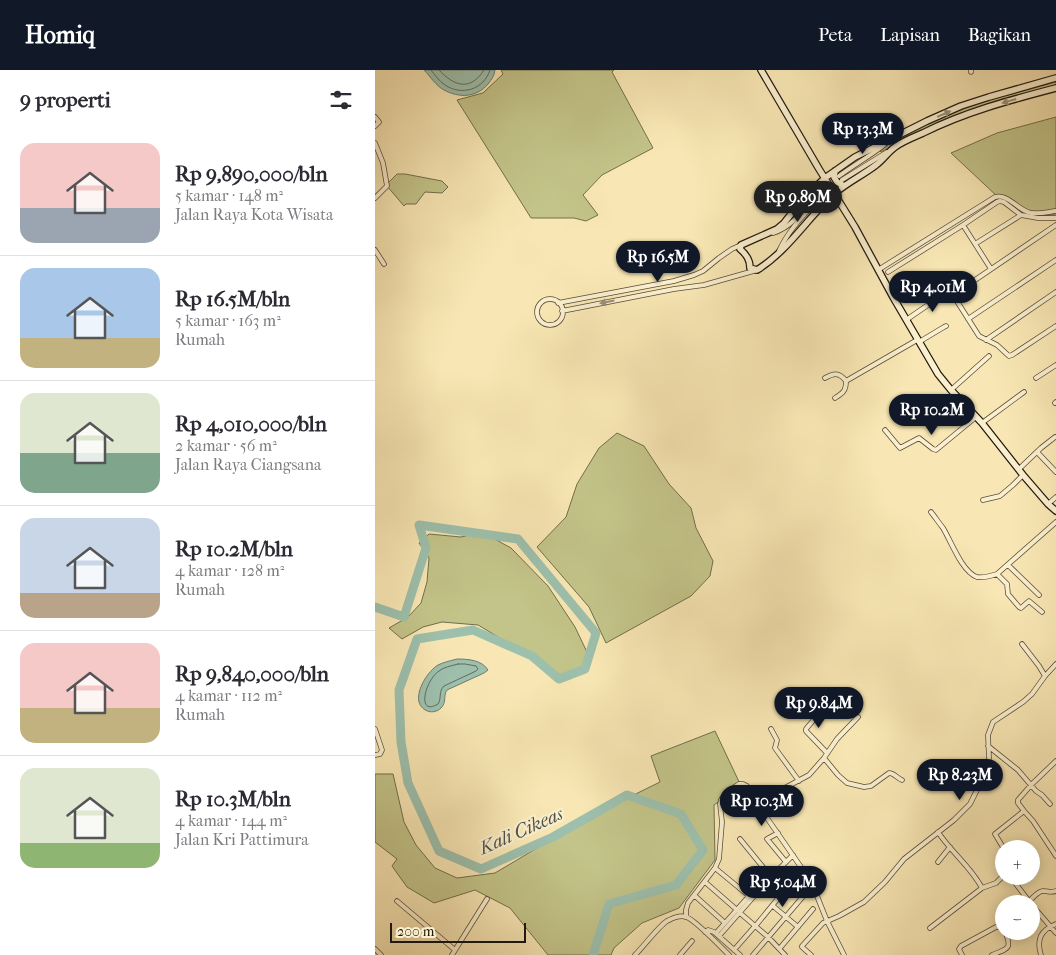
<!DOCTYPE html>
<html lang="id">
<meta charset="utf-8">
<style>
:root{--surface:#fff;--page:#f2f2f3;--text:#2b2b33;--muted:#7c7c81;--line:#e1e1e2;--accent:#111827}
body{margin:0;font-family:"IM FELL French Canon",serif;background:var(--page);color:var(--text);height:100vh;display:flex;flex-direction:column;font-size:19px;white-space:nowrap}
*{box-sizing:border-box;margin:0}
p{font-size:16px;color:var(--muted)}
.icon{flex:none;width:28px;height:28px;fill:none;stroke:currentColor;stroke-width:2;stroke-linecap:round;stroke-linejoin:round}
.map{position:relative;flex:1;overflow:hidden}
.side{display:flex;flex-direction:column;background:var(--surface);width:375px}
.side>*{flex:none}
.buttons{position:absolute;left:620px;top:770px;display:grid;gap:10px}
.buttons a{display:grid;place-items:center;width:45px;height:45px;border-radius:50%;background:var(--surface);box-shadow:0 2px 12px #0003;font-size:25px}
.scale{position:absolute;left:15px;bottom:12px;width:136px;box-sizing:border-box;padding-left:5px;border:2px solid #22190f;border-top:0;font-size:14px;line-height:18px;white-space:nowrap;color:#22190f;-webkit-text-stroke:4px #faefce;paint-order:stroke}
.price{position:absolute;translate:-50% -42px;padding:0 11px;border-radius:18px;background:var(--accent);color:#fff;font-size:16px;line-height:32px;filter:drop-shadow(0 1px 2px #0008)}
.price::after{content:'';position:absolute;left:50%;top:30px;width:15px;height:11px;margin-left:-8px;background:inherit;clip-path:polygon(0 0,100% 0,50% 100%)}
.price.selected{background:#222;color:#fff}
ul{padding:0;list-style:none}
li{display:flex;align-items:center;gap:15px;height:125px;padding:0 20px}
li+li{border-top:1px solid var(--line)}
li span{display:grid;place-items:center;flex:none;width:140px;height:100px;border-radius:15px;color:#555}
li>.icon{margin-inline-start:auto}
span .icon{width:60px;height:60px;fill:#fffc;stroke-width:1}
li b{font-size:21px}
h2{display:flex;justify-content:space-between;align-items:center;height:60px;padding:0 20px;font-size:21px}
header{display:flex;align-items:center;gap:30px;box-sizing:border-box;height:70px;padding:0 25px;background:var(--accent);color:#fff}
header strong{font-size:24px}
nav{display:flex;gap:28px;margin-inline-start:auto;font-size:18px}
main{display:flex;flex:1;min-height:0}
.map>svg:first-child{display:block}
</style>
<header>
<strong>Homiq</strong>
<nav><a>Peta</a><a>Lapisan</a><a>Bagikan</a></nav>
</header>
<main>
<section class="side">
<h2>9 properti<svg class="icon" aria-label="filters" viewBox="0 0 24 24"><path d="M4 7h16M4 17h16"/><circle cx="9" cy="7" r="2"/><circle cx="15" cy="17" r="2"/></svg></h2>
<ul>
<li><span style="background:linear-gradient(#f6c9c9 65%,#9aa5b1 0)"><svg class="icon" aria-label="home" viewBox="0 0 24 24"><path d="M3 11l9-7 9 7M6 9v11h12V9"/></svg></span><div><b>Rp 9,890,000/bln</b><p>5 kamar · 148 m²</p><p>Jalan Raya Kota Wisata</p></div></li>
<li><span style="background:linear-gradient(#a9c7e8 70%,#c2b280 0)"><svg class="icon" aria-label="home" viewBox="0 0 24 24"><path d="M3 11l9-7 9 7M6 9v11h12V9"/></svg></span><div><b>Rp 16.5M/bln</b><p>5 kamar · 163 m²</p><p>Rumah</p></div></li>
<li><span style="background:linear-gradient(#dfe7d0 60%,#7fa58c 0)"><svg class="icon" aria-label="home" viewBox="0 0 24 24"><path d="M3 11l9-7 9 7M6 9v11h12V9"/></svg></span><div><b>Rp 4,010,000/bln</b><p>2 kamar · 56 m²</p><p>Jalan Raya Ciangsana</p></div></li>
<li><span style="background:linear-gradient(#c9d6e8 75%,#b9a48a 0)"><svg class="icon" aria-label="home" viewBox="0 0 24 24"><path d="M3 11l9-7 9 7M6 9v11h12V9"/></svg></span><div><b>Rp 10.2M/bln</b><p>4 kamar · 128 m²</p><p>Rumah</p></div></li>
<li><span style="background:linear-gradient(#f6c9c9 65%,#c2b280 0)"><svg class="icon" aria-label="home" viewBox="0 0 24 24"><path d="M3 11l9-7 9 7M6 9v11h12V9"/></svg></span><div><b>Rp 9,840,000/bln</b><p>4 kamar · 112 m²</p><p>Rumah</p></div></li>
<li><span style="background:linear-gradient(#dfe7d0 75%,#8fb573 0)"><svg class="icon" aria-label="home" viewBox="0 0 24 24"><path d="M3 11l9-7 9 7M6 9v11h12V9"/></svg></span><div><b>Rp 10.3M/bln</b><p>4 kamar · 144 m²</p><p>Jalan Kri Pattimura</p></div></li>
</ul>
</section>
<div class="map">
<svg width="681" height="885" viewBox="0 0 681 885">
<rect width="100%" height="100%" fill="#f8e7b4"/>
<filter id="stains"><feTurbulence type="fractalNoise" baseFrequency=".004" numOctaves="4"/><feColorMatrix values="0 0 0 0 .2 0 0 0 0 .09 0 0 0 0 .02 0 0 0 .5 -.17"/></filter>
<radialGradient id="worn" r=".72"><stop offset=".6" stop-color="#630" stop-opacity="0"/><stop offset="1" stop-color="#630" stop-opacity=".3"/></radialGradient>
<path fill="#c3c489" stroke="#726e4c" d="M126 0H239L237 2 278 78 227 105 208 125 223 145 211 151 199 148H156L82 30 108 23 128 4Z
M681 11V15C618 31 562 49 506 82L505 81 519 70 556 52 588 39 615 29Z
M681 47V144C672 146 662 147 652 144 641 140 638 130 624 128L576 83 622 63Z
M22 104H30L67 111 73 117 67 123 50 122 41 134H31L29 136 12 116 14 112Z
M242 363 269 376 294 414 316 438 321 458 338 491 335 506 316 526 231 573 214 537 162 477 191 447 202 414 224 378Z
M107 462 136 478 173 516 200 557 212 582 205 603 194 609 179 603 145 580 103 555 67 552 48 557 27 569 14 558 33 547 46 533 52 512 54 488 44 473 54 464 86 467Z
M340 661 367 718 353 725 339 735 340 790 304 838 267 853 239 878 236 885H173L135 838 100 820 59 833 32 817 17 796 22 789 0 772V704H18L29 752 41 775 60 798 82 808 120 803 216 746 285 712 276 686Z"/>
<path fill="#9dc0ad" stroke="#6c7d6e" d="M49 0H120C119 6 117 9 113 14 101 28 84 28 69 20 61 16 55 6 49 0Z
M82 589C93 589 107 590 113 600L109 603 72 620C68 625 72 632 66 638 59 645 47 642 44 632 41 620 53 601 63 595 69 592 75 591 82 589Z"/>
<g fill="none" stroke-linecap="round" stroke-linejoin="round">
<path stroke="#606c5e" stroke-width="1" d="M56 0C60 5 64 11 70 15 86 26 109 20 115 0
M64 0C79 16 95 22 109 0
M83 594H90L101 596 103 599 101 601 69 616C63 622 67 628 63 634 41 647 50 610 64 601 69 597 76 596 83 594Z"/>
<path stroke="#9dc0ad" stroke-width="9" d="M0 537 29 547 51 478 44 455 143 469 221 563 210 599 184 609 157 586 98 560 42 569 24 620 26 672 33 713 64 781 106 799 178 767 252 725 306 744 328 780 301 815 234 834 218 885"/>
<defs>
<path id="street" d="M596 0V2
M0 47 4 52 0 56
M0 73 8 93 12 116 0 128
M464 106C479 95 495 86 509 75
M467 110 512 82
M398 163C418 157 430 138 443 122
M600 174 646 145
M0 180 9 194
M404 181C414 159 430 144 446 126
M616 199 588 155 622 132 625 131 629 132 646 145 663 148H681
M503 200 620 127C633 124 641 138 653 142 661 145 672 142 681 141
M513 202 588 155
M578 225 604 266 622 275 634 286 637 285 681 256
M162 242a13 13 0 1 1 26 0a13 13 0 1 1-26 0Z
M183 233 299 211 319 205 328 201 344 188 357 179 366 175
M187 241 299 219 329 215 382 200
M534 248 566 226 573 224 578 225 681 155
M593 249 681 190
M611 270 681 222
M544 272 569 257 571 256
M450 308C459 303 464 302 471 311L542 270
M661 308 681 295
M576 320 614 286
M460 328C468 323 471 321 471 311
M680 333 681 332
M607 353 649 322
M510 360 525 378 544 368 558 379 561 380 601 347
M662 382 681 402
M644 399 666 378 680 367
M608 430 625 426 638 415 648 405
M673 434 681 427
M556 442C560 447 564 453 568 458 576 471 587 502 602 507 609 508 616 506 622 504
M633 495 664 525
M667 542 654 531 646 538 644 537 633 524 632 514 622 504 681 452
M647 574 664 596 670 606
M0 659 7 680 5 684 0 685
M396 659 402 670 400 678 424 711
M613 676 643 700 661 721 667 725 675 734
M452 683 431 661V659L452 634
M449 688 463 705 472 713 489 717 496 716 514 703C519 703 522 708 527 710
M386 736 404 721 434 705 449 688 462 669 483 647
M649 741 658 751 681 786
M403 763 392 769 411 792
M365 769 396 807
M629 779 620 764 649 741 643 733V730L656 715 681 691
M563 792 575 777
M340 798 374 826 341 863
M635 806 656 834
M330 812 362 840
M607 818 621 813 629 805
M319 825 350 853
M22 831 80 880
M654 831C658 828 663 821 668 821 674 821 675 823 681 821
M656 834 681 863
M398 836 423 857
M365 843 393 867 410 885
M311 847V840L313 833 340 798 344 789 347 752 345 734 346 730 350 724 364 714H368L372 716 386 736 392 748 428 800 438 816 452 851 469 885
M382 854 419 809
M555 858 607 818C596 797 576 782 563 762
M330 862 333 860 339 862 365 885
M344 866 396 807 418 785
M405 878 438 839
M0 879 6 885
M359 880 380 856
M77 885 112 829
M260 885C269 876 283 857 292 851 298 848 304 845 311 847 318 848 347 878 354 885
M305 885 317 871
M378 885 431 823
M436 885 427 877V876L448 853 464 846 489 832 510 812 529 789 579 750 595 734 611 702 614 688 613 665 618 652 648 632 657 624 670 606 681 594
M587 885 584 879 586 876 621 857H626L629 859
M617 885C634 878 637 879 630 861
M666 885C661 869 666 860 681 854"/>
<path id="secondary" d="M386 0 444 99 480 157 518 227 563 304 576 320 607 353 648 405 673 434 681 441
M681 8 614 27 586 36 552 51 480 87 450 108 428 129 409 153 402 159 366 175 365 179C372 185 375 190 375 198L382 200C413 181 433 147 460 123 473 112 488 105 501 95 508 90 513 82 520 77 528 71 539 67 548 63 590 42 635 30 681 18
M460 101 459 107 462 112 469 116
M441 117C449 118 452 124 452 132"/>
</defs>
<use href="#street" stroke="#584c38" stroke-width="5.5"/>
<use href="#secondary" stroke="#22190f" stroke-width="8"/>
<use href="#street" stroke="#faefce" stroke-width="4"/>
<use href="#secondary" stroke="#faefce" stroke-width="5.5"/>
</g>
<defs><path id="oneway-solid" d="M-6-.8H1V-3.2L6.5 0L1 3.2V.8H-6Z" transform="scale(1.25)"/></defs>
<g fill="#998f78">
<use href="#oneway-solid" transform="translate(634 31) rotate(164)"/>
<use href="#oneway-solid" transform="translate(569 44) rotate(-23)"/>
<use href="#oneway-solid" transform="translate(232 232) rotate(169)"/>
</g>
<g text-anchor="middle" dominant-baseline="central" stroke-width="4.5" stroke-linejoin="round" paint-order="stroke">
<g font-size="19" font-style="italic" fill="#4d5346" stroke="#faefce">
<text transform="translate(146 761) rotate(-24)">Kali Cikeas</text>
</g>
</g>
<rect width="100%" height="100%" filter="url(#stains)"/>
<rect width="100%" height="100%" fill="url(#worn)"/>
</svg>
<div class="buttons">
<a>+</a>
<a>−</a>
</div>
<div class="scale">200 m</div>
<b class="price" style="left:488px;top:85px">Rp 13.3M</b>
<b class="price selected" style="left:423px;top:153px">Rp 9.89M</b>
<b class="price" style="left:283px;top:213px">Rp 16.5M</b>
<b class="price" style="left:558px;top:243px">Rp 4.01M</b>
<b class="price" style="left:557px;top:366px">Rp 10.2M</b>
<b class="price" style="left:444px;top:659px">Rp 9.84M</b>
<b class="price" style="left:585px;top:731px">Rp 8.23M</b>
<b class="price" style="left:387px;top:757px">Rp 10.3M</b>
<b class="price" style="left:408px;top:838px">Rp 5.04M</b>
</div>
</main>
